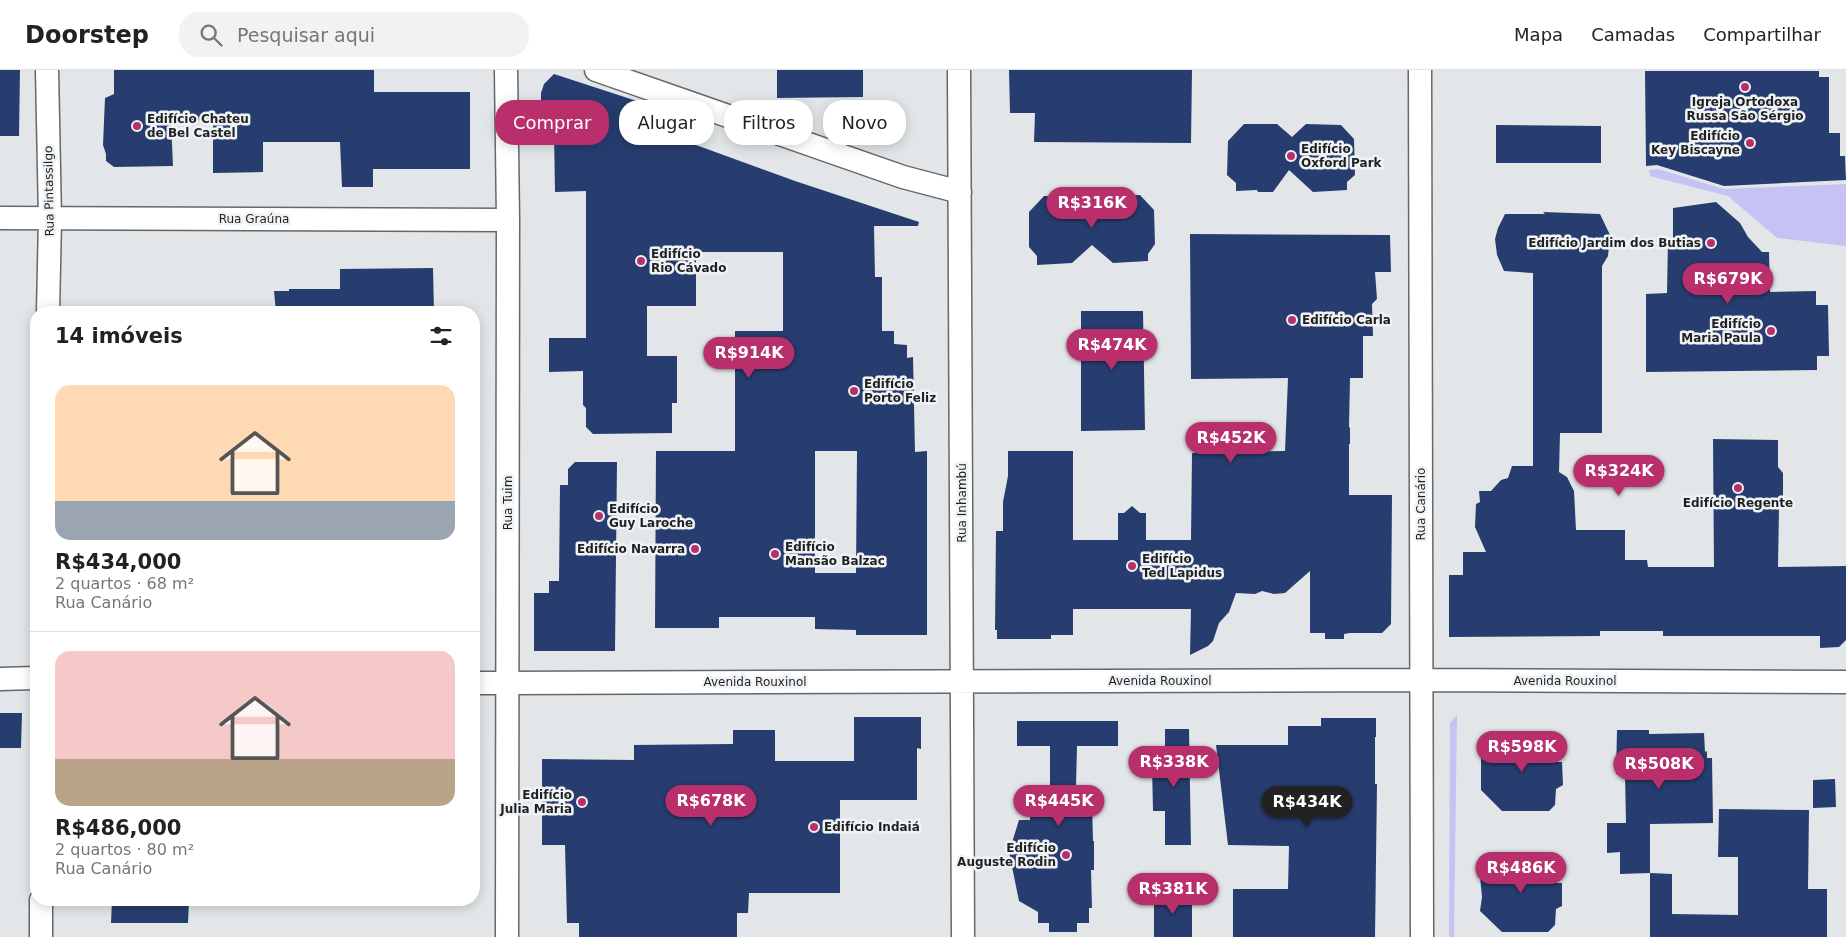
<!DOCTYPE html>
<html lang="pt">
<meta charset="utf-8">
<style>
:root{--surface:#fff;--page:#f2f2f2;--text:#222;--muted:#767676;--line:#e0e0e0;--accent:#b82f6c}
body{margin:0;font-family:"DejaVu Sans",sans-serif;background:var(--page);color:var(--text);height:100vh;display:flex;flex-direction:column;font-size:19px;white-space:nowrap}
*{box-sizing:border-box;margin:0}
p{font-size:16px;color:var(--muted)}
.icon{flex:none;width:28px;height:28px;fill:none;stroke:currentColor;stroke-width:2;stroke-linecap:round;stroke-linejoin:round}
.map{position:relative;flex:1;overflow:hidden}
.sheet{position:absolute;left:30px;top:236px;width:450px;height:600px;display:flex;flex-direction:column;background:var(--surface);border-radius:20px;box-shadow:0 2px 12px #0003}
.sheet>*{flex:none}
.hud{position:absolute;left:495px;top:30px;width:475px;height:45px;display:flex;gap:10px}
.price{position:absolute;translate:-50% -42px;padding:0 11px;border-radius:18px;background:var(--accent);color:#fff;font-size:16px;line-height:32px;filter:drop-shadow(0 1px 2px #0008)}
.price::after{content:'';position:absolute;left:50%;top:30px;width:15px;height:11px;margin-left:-8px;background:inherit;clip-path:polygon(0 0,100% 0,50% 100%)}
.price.current{background:#222;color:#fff}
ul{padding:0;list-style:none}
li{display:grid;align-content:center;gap:10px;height:265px;padding:0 25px}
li+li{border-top:1px solid var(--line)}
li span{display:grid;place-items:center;height:155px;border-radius:15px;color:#555}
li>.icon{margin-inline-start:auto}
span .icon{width:90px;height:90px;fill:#fffc;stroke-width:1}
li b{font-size:21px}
h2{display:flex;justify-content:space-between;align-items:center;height:60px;padding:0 25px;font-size:21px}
.tag{padding:0 18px;border-radius:20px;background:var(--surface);box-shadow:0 2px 12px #0003;font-size:18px;line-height:45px}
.tag.current{background:var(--accent);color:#fff}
header{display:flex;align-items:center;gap:30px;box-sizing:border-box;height:70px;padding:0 25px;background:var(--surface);border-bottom:1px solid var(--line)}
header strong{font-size:24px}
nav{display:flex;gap:28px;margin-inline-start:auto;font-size:18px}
.search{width:350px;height:45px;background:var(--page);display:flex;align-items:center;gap:12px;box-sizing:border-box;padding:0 18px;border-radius:20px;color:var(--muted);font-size:19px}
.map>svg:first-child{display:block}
</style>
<header>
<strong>Doorstep</strong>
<div class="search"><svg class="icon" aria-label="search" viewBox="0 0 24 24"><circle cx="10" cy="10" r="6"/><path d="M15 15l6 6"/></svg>Pesquisar aqui</div>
<nav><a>Mapa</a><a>Camadas</a><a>Compartilhar</a></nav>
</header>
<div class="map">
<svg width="1846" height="867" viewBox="0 0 1846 867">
<rect width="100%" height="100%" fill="#e3e6e8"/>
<path fill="#c6c2f3" d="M1658 99 1724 119 1846 114V176L1777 168 1728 126 1650 106 1649 100Z
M1457 645 1454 867H1449L1450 653Z"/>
<path fill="#273d70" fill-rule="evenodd" d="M0 0H20L19 66H0Z
M114 0H374V22H470V99H373V117H342L340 72H263V102L213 103V50L171 51 173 96 114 97 106 91V84L103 75 105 28 114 24Z
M777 0H863V27L777 28Z
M1009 0H1192L1191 73 1034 72 1035 43H1010Z
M1645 1H1819V7H1829V63H1840V86H1845L1846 110 1724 116 1657 95 1646 96Z
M554 4 643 33 642 37 705 59V63H663L795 111 919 152 918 156H874L875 207H882V261H894V274L907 275V288L913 287 915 382 927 381V565H856V560L815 559V547H719V558H655L656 381H735V261H783V182H696V236H647V286H677V333H672V363L593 364 586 357V338L583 335V301L549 302V268H586V121L555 122 554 62H541V23L544 14ZM815 381H857L856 503H815Z
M1244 54H1277L1292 67 1306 54 1341 55 1354 69 1355 105 1347 112V120L1313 122 1289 100 1273 122H1258L1257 120 1236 121V113L1227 105 1228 71Z
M1496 55 1601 56V93H1496Z
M1140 125 1154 140 1155 174 1148 184V191L1113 193 1092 175 1072 193 1037 195V186L1029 177V142L1044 126H1078L1093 140 1107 126Z
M1716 132 1740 153 1748 167 1762 182H1769L1770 222 1816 221V235H1828L1829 286H1817V300L1646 302V224L1667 223 1668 169 1673 168V138Z
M1543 142 1600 144 1610 165 1608 186 1602 196V363H1560L1559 402 1567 407 1574 421 1576 460H1625V490H1647L1648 497H1714L1713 369 1778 370V397L1783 403V433L1779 438 1778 497 1846 496V570L1839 577 1820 578V566H1663V561H1600V566L1449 567V505H1463V482H1486L1475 457 1476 434 1480 432 1479 421H1491L1501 410 1508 408 1512 396H1533V203L1504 201 1497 185 1495 169 1498 158 1505 144H1545Z
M1190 164 1390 165 1391 202H1375L1377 229 1372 234 1373 266H1363V308H1350L1349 357 1350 358V374H1349V425H1392L1391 554 1382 563H1350L1344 564V569H1325V563H1310V501L1285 523 1274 524 1262 521 1255 524 1236 523 1229 542 1219 553 1213 571 1208 576 1190 585 1191 539H1073V565H1051V569H997V560H995L996 461H1003V432L1008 406V381H1073V470H1118V443H1124L1132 436 1140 443H1146V470H1191L1192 383 1285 381 1288 308 1191 309Z
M433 198 434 242H276L274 221H289V219H340V199Z
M1081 241H1143L1145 360 1081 361Z
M575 392H617L615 581H534V523H549V511H559L560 415H568V399Z
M0 643H22L21 678H0Z
M854 647H921V679L917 678V730H840V823H749L748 843H737V867H579V853H567L565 775H542V689L634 690V675L733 674V660H775V691H854Z
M1321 648H1376V667H1375V714H1377L1375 867H1233V819H1288L1289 776 1228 775 1216 675H1288V656H1321Z
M1017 651H1118V676H1077L1076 717H1089V732L1092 733 1093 771H1094V800H1091L1092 838H1089V853H1077V862H1049V853H1038V842L1019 831 1009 782 1019 750H1030V731H1040V717H1050V676H1017Z
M1165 659H1189L1191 775H1165V741H1153L1152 694H1165Z
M1617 660H1649V664L1704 663 1705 682 1707 681V688H1712L1713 753 1650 754V803L1620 804V782L1607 783V753H1626L1625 704H1616Z
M1501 665H1546L1556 674 1555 692H1562L1563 715 1556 719 1555 735 1549 741H1502L1481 720V686Z
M1835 709 1836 737 1813 738V710Z
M1719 739 1809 740 1808 819H1827V867H1650V803L1672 804V844L1738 845V787H1718Z
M1501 785 1546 786 1555 795 1556 813H1562V836L1556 839 1555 855 1548 862H1502L1480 841 1482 827 1480 807Z
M1154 822H1192V867H1154Z
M112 830H189L188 853H111Z"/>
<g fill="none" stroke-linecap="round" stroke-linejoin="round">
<defs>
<path id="street" d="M47 0 50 149 48 242
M506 0 508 150 507 867
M596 0 903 107 960 122
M959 0 963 867
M1420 0 1422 867
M0 148 508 150
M0 609 36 608
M474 613 1421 610 1846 612
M41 830V867"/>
</defs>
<use href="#street" stroke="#656769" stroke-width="25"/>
<use href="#street" stroke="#fff" stroke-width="22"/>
</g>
<g fill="#b82f6c" stroke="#f0f3f5" stroke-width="2">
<circle cx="1745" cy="17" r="5"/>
<circle cx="137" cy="56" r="5"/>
<circle cx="1750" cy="73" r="5"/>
<circle cx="1291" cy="86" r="5"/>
<circle cx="1711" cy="173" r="5"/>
<circle cx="641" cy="191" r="5"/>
<circle cx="1292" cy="250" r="5"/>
<circle cx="1771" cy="261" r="5"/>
<circle cx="854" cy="321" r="5"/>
<circle cx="1738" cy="418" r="5"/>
<circle cx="599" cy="446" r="5"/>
<circle cx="695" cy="479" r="5"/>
<circle cx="775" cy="484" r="5"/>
<circle cx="1132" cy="496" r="5"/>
<circle cx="582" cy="732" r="5"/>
<circle cx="814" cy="757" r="5"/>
<circle cx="1066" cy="785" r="5"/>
</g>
<g text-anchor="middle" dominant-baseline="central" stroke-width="5" stroke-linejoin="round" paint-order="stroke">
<g font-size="12" font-weight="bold" fill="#1f2021" stroke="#f0f3f5" text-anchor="start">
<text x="1745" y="32" text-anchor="middle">Igreja Ortodoxa<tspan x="1745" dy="14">Russa São Sérgio</tspan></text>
<text x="147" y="49">Edifício Chateu<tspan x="147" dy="14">de Bel Castel</tspan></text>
<text x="1740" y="66" text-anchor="end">Edifício<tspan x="1740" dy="14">Key Biscayne</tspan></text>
<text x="1301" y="79">Edifício<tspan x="1301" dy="14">Oxford Park</tspan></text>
<text x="1701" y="173" text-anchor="end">Edifício Jardim dos Butias</text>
<text x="651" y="184">Edifício<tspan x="651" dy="14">Rio Cávado</tspan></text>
<text x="1302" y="250">Edifício Carla</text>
<text x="1761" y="254" text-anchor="end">Edifício<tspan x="1761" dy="14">Maria Paula</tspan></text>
<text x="864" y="314">Edifício<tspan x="864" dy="14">Porto Feliz</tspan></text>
<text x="1738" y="433" text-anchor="middle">Edifício Regente</text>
<text x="609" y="439">Edifício<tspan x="609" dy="14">Guy Laroche</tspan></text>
<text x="785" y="477">Edifício<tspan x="785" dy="14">Mansão Balzac</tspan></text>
<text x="685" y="479" text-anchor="end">Edifício Navarra</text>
<text x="1142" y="489">Edifício<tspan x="1142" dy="14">Ted Lapidus</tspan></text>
<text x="572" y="725" text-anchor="end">Edifício<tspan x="572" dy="14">Julia Maria</tspan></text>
<text x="824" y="757">Edifício Indaiá</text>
<text x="1056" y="778" text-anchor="end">Edifício<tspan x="1056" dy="14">Auguste Rodin</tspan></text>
</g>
<g font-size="12" fill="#1f2021" stroke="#f0f3f5">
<text transform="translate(49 121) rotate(-91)">Rua Pintassilgo</text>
<text x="254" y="149">Rua Graúna</text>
<text transform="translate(508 433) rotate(-90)">Rua Tuim</text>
<text transform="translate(962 433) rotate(-90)">Rua Inhambú</text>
<text transform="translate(1421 434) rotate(-90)">Rua Canário</text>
<text x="1160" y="611">Avenida Rouxinol</text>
<text x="1565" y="611">Avenida Rouxinol</text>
<text x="755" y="612">Avenida Rouxinol</text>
</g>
</g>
</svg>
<b class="price" style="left:1092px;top:159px">R$316K</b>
<b class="price" style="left:1728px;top:235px">R$679K</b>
<b class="price" style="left:1112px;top:301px">R$474K</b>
<b class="price" style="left:749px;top:309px">R$914K</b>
<b class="price" style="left:1231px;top:394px">R$452K</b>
<b class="price" style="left:1619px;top:427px">R$324K</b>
<b class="price" style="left:1522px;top:703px">R$598K</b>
<b class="price" style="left:1174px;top:718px">R$338K</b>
<b class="price" style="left:1659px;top:720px">R$508K</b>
<b class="price" style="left:711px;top:757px">R$678K</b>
<b class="price" style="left:1059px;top:757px">R$445K</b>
<b class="price current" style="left:1307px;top:758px">R$434K</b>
<b class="price" style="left:1521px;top:824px">R$486K</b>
<b class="price" style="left:1173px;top:845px">R$381K</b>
<div class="hud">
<a class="tag current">Comprar</a>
<a class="tag">Alugar</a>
<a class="tag">Filtros</a>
<a class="tag">Novo</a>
</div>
<section class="sheet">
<h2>14 imóveis<svg class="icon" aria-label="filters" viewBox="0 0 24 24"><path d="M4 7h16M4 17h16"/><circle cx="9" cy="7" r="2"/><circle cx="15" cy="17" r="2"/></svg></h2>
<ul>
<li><span style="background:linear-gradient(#ffd9b3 75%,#9aa5b1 0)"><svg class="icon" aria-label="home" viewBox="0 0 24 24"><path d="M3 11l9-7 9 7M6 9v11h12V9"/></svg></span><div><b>R$434,000</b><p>2 quartos · 68 m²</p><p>Rua Canário</p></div></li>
<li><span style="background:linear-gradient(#f6c9c9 70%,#b9a48a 0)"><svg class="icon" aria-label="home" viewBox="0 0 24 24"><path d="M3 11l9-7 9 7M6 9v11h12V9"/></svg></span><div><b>R$486,000</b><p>2 quartos · 80 m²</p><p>Rua Canário</p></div></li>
</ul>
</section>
</div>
